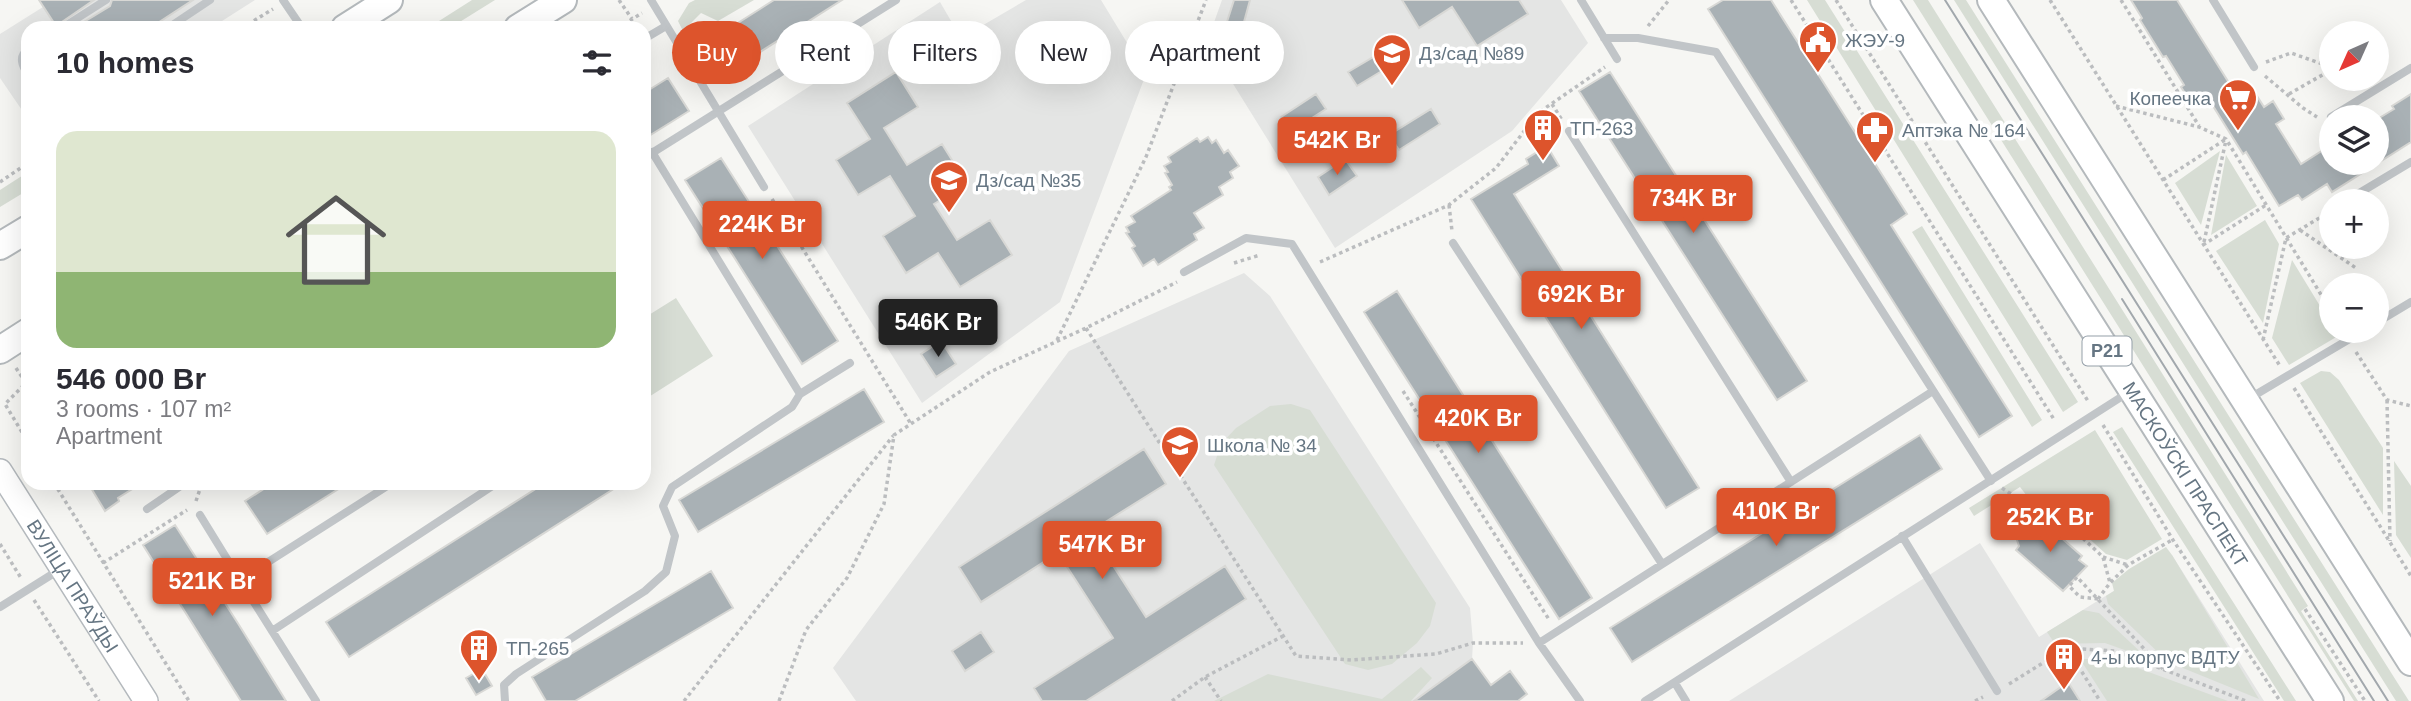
<!DOCTYPE html>
<meta charset="utf-8">
<style>
:root{--surface:#fff;--page:#f2f2f3;--text:#2b2b33;--muted:#7c7c81;--line:#e1e1e2;--accent:#dd542c}
body{margin:0;font-family:Arial,sans-serif;background:var(--page);color:var(--text);height:100vh;display:flex;flex-direction:column;font-size:26px;white-space:nowrap}
*{box-sizing:border-box;margin:0}
p{font-size:23px;color:var(--muted)}
.icon{flex:none;width:38px;height:38px;fill:none;stroke:currentColor;stroke-width:2;stroke-linecap:round;stroke-linejoin:round}
.map{position:relative;flex:1;overflow:hidden}
.sheet{position:absolute;left:21px;top:21px;width:630px;height:469px;display:flex;flex-direction:column;background:var(--surface);border-radius:21px;box-shadow:0 7px 28px #0002}
.sheet>*{flex:none}
.hud{position:absolute;left:672px;top:21px;width:665px;height:63px;display:flex;gap:14px}
.needle{width:46px;rotate:225deg}
.buttons{position:absolute;left:2319px;top:21px;display:grid;gap:14px}
.buttons a{display:grid;place-items:center;width:70px;height:70px;border-radius:50%;background:var(--surface);box-shadow:0 7px 28px #0002;font-size:35px}
.price{position:absolute;translate:-50% -60px;padding:0 16px;border-radius:7px;background:var(--accent);color:#fff;font-size:23px;line-height:46px;filter:drop-shadow(0 2px 4px #0008)}
.price::after{content:'';position:absolute;left:50%;top:42px;width:21px;height:16px;margin-left:-10px;background:inherit;clip-path:polygon(0 0,100% 0,50% 100%)}
.price.active{background:#222;color:#fff}
ul{padding:0;list-style:none}
li{display:grid;align-content:center;gap:14px;height:371px;padding:0 35px}
li+li{border-top:2px solid var(--line)}
li span{display:grid;place-items:center;height:217px;border-radius:21px;color:#555}
li>.icon{margin-inline-start:auto}
span .icon{width:126px;height:126px;fill:#fffc;stroke-width:1}
li b{font-size:30px}
h2{display:flex;justify-content:space-between;align-items:center;height:84px;padding:0 35px;font-size:30px}
.tag{padding:0 24px;border-radius:32px;background:var(--surface);box-shadow:0 7px 28px #0002;font-size:24px;line-height:63px}
.tag.active{background:var(--accent);color:#fff}
.map>svg:first-child{display:block}
</style>
<div class="map">
<svg width="2411" height="701" viewBox="0 0 2411 701">
<rect width="100%" height="100%" fill="#f6f6f3"/>
<path fill="#e4e5e4" d="M42 0H255L211 28H28V119L0 78V34L43 7Z
M1026 0H1101L1146 74 1060 302 922 403 748 126 940 2 961 38Z
M1222 0H1561L1588 43 1512 131 1335 248 1207 42Z
M1244 273 1270 296 1470 608 1473 643 1472 659 1414 701H856L833 668 1069 351Z
M1980 543 2039 637 2172 555 2264 701H1729Z"/>
<path fill="#d7ddd4" d="M472 0H495L450 28H428Z
M695 0H754L718 21 701 13 683 31 678 21 689 3Z
M1807 0H1825L2078 402 2063 412Z
M1913 0H1928L2308 606 2301 611 2358 701H2354Z
M1954 0H1966L2409 701H2396Z
M2220 151 2201 225 2175 183Z
M2226 155 2257 206 2211 235Z
M28 172V190L0 207V190Z
M2265 220 2279 244 2263 323 2216 251Z
M1922 226 2042 420 2032 427 1912 232Z
M2292 260 2331 324V331H2335L2338 336 2289 365 2272 338Z
M676 298 713 356 644 400V318Z
M2321 371 2330 372 2339 380 2383 448V515L2300 383Z
M1291 404 1310 410 1436 603 1430 626 1417 643 1392 664 1368 670 1345 664 1214 465 1221 444 1236 428 1270 406Z
M2122 427 2296 701H2284L2113 432Z
M2095 430 2162 539 2127 560 2106 554 2048 501 2027 496 2020 487 1974 516 1969 508Z
M2394 461 2411 486V558L2396 535Z
M2166 547 2172 555 2259 699 2168 662 2108 604 2106 596 2114 591 2112 583 2129 569Z
M2083 610 2099 613 2147 658 2105 643 2055 644 2047 632Z
M2080 659H2113L2228 701H2107Z
M1421 667 1432 678 1411 701H1214L1268 674 1382 699Z"/>
<path fill="#a9b1b5" stroke="#d8d8d5" stroke-width="2" d="M39 0H94L56 26Z
M112 0H193L150 28H74L110 6Z
M774 0H842L727 73 708 42Z
M1234 0H1250L1241 33 1225 28Z
M1402 0H1519L1528 14 1477 46 1452 7 1419 28Z
M1723 0H1771L1907 214 1891 225 2012 416 1979 437 1708 9Z
M2131 0H2177L2236 94 2250 85 2264 107 2273 101 2284 119 2276 124 2301 164 2331 145V163H2376V120L2394 109 2392 106 2411 94V142L2332 192 2327 184 2302 200 2298 195 2279 206 2246 152 2243 154 2208 98 2194 107 2181 87 2184 85 2166 56 2163 57 2140 20 2142 18Z
M1387 49 1395 63 1357 86 1348 72Z
M896 72 918 107 884 128 907 165 942 144 967 184 934 204 957 240 990 220 1012 255 960 287 938 253 906 273 883 236 915 216 890 176 858 195 836 160 870 139 847 103Z
M1610 72 1807 381 1777 400 1579 91Z
M668 78 689 111 644 139V93Z
M1316 94 1326 109 1290 132 1281 117Z
M1431 109 1440 124 1399 150 1389 135Z
M1208 137 1212 143 1216 140 1224 153 1228 150 1239 166 1230 172 1233 178 1219 187 1223 195 1194 213 1204 228 1194 234 1197 240 1158 265 1154 259 1143 266 1132 248 1135 246 1126 233 1129 232 1126 227 1135 222 1131 216 1171 190 1169 187 1172 185 1165 173 1168 172 1164 166 1171 162 1168 157 1197 138 1200 142Z
M1547 146 1559 166 1514 194 1699 488 1666 508 1471 199 1528 164 1526 159Z
M721 158 838 341 802 364 685 180Z
M1345 159 1357 176 1329 195 1318 177Z
M1397 291 1592 598 1559 619 1364 312Z
M941 341 956 364 936 377 921 354Z
M864 389 884 422 698 532 679 500Z
M1920 435 1942 469 1632 662 1610 628Z
M1144 449 1166 484 1091 531 1146 617 1225 566 1246 599 1086 701H1042L1034 688 1113 638 1058 553 981 602 959 567Z
M88 483H142L118 498 119 501 105 511Z
M273 483H348L267 534 245 501Z
M545 483H623L349 657 326 622Z
M2042 521 2082 556 2079 560 2087 566 2063 591 2016 550 2019 546 2016 537 2020 527 2028 523 2038 525Z
M175 525 239 625 286 701H241L143 545Z
M711 571 733 608 575 701H546L532 677Z
M981 632 994 652 965 671 952 651Z
M1472 659 1491 685 1510 671 1527 694 1518 701H1414Z
M482 669 492 686 476 695 466 678Z
M2068 682 2080 701H2041Z"/>
<g fill="none" stroke-linecap="round" stroke-linejoin="round">
<defs>
<g id="secondary">
<path id="s1" d="M0 471 146 701"/>
</g>
<g id="primary">
<path id="s2" d="M1884 0 2330 701"/>
<path d="M1991 0 2411 662"/>
<path d="M345 28 389 0"/>
<path d="M518 28 563 0"/>
<path d="M0 246 28 229"/>
<path d="M0 350 28 332"/>
</g>
</defs>
<use href="#secondary" stroke="#b4b9bd" stroke-width="26"/>
<use href="#primary" stroke="#b4b9bc" stroke-width="30"/>
<path stroke="#bbbdbf" stroke-width="3.5" stroke-dasharray="3.5 3.5" stroke-linecap="butt" d="M619 0 632 19
M1791 0 2055 421
M1836 0 2088 401
M2050 0 2280 366
M2121 0 2199 126
M1648 26 1669 0
M242 28 273 9
M618 28 642 13
M2266 62 2291 53 2331 67
M2265 76 2303 108 2317 117
M2289 94 2331 70
M1552 104 1562 120
M2116 106 2199 127 2226 139 2331 311
M2163 180 2226 139
M0 182 28 163
M772 199 911 424
M1449 205 1452 231
M2300 230 2356 268
M2204 242 2226 140
M2203 245 2266 205
M1320 262 1449 205 1496 168 1538 113 1605 67
M1234 263 1260 255
M1086 328 1296 656 1352 660 1436 654 1473 643H1523
M1057 340 1146 157 1206 0
M2263 340 2286 238 2331 211
M2356 352 2387 400 2411 406
M16 368 26 383 5 404 28 442
M2294 388 2411 576
M1403 391 1550 621
M2387 400 2390 541
M2103 425 2173 540 2280 701
M54 483 189 701
M2002 488 2020 500 2047 505 2103 557 2110 583
M196 501 202 483
M0 544 21 578
M2103 557 2128 565
M103 563 187 510
M2098 599 2080 597 2069 586 2077 577 2163 669
M2098 599 2110 583 2128 565 2172 540
M34 600 99 701
M2305 609 2365 701
M2067 648 2100 701
M1205 677 1221 701
M2009 684 2067 648 2115 651 2246 701
M684 701 893 436
M779 701 806 630 847 578 884 504 894 435 990 372 1086 328 1177 282
M1172 701 1205 677 1283 636
M1975 701 1983 697"/>
<path stroke="#c1c5c8" stroke-width="8" d="M283 0 302 28
M651 0 764 187
M1581 0 1617 59
M2213 0 2254 67
M62 28 106 0
M168 28 210 0
M1604 38H1638L1716 52 1991 481
M644 39 666 26
M28 50C18 56 22 66 28 74
M2331 117 2411 68
M1569 131 1791 482
M644 158 896 0
M2346 201 2411 162
M1453 243 1662 564
M1184 272 1246 238 1292 244 1539 643 1933 391
M2376 323 2411 302
M800 394 850 363
M2250 398 2363 331
M147 509 185 483
M200 515 240 580
M1902 536 1997 691
M0 607 59 570
M272 631 497 483
M1539 643 1580 701
M1675 683 1686 701
M316 701 240 580 392 483
M505 701 504 685 516 674 645 591 666 572 675 536 663 506 672 487 792 407 800 394 652 152
M1645 701 2129 392"/>
<use href="#secondary" stroke="#fff" stroke-width="23"/>
<use href="#primary" stroke="#fff" stroke-width="26"/>
<path stroke="#a2a8ad" stroke-width="2" d="M1945 0 2388 701
M2122 299 2374 701"/>
</g>
<defs>
<symbol id="civic-pin" viewBox="-11 -11 22 30"><path d="M0 17L-7.5 6A9.5 9.5 0 1 1 7.5 6Z" fill="#dd542c" stroke="#fff"/><path d="M-.6-6.5H3V-4.5H.6V-3L4-1V1h2V6H-6V1h2V-1L-.6-3ZM-1.2 2.5V6h2.4V2.5Z" fill="#fff"/></symbol>
<symbol id="school-pin" viewBox="-11 -11 22 30"><path d="M0 17L-7.5 6A9.5 9.5 0 1 1 7.5 6Z" fill="#dd542c" stroke="#fff"/><path d="M0-5L7-2L0 1L-7-2ZM-4 1L0 2.5L4 1V4Q0 6-4 4Z" fill="#fff"/></symbol>
<symbol id="supermarket-pin" viewBox="-11 -11 22 30"><path d="M0 17L-7.5 6A9.5 9.5 0 1 1 7.5 6Z" fill="#dd542c" stroke="#fff"/><path d="M-6-5.5h2.5l.6 2H6L4.5 2H-2.5L-4.4-4H-6ZM-1.5 3.2a1.3 1.3 0 1 0 .1 0ZM3 3.2a1.3 1.3 0 1 0 .1 0Z" fill="#fff"/></symbol>
<symbol id="building-pin" viewBox="-11 -11 22 30"><path d="M0 17L-7.5 6A9.5 9.5 0 1 1 7.5 6Z" fill="#dd542c" stroke="#fff"/><path d="M-4-6H4V6H1V3H-1V6H-4ZM-2.5-4.3h1.7v1.8h-1.7ZM.8-4.3h1.7v1.8H.8ZM-2.5-1h1.7V.8h-1.7ZM.8-1h1.7V.8H.8Z" fill="#fff"/></symbol>
<symbol id="pharmacy-pin" viewBox="-11 -11 22 30"><path d="M0 17L-7.5 6A9.5 9.5 0 1 1 7.5 6Z" fill="#dd542c" stroke="#fff"/><path d="M-2-6h4v4h4v4h-4v4h-4v-4h-4v-4h4Z" fill="#fff"/></symbol>
</defs>
<g fill-rule="evenodd">
<use href="#civic-pin" x="1796" y="18" width="44" height="60"/>
<use href="#school-pin" x="1370" y="31" width="44" height="60"/>
<use href="#supermarket-pin" x="2216" y="76" width="44" height="60"/>
<use href="#building-pin" x="1521" y="106" width="44" height="60"/>
<use href="#pharmacy-pin" x="1853" y="108" width="44" height="60"/>
<use href="#school-pin" x="927" y="158" width="44" height="60"/>
<use href="#school-pin" x="1158" y="423" width="44" height="60"/>
<use href="#building-pin" x="457" y="626" width="44" height="60"/>
<use href="#building-pin" x="2042" y="635" width="44" height="60"/>
</g>
<g text-anchor="middle" dominant-baseline="central" stroke-width="7" stroke-linejoin="round" paint-order="stroke">
<rect fill="#fff" stroke="#949fa8" stroke-width="2" x="2082.5" y="336.5" width="49" height="29" rx="5"/>
<g font-size="18" font-weight="bold" fill="#667683">
<text x="2107" y="351">Р21</text>
</g>
<g font-size="19" fill="#667683" stroke="#fff" text-anchor="start">
<text x="1845" y="40">ЖЭУ-9</text>
<text x="1419" y="53">Дз/сад №89</text>
<text x="2211" y="98" text-anchor="end">Копеечка</text>
<text x="1570" y="128">ТП-263</text>
<text x="1902" y="130">Аптэка № 164</text>
<text x="976" y="180">Дз/сад №35</text>
<text x="1207" y="445">Школа № 34</text>
<text x="506" y="648">ТП-265</text>
<text x="2091" y="657">4-ы корпус ВДТУ</text>
</g>
<g font-size="19" fill="#667683" stroke="#fff">
<text stroke="none"><textPath href="#s2" startOffset="562">МАСКОЎСКІ ПРАСПЕКТ</textPath></text>
<text stroke="none"><textPath href="#s1" startOffset="136">ВУЛІЦА ПРАЎДЫ</textPath></text>
</g>
</g>
</svg>
<div class="buttons">
<a><svg class="needle" viewBox="-14 -14 28 28"><path d="M0-13l5 13h-10z" fill="#e53935"/><path d="M0 13l5-13h-10z" fill="#7c7c81"/></svg></a>
<a><svg class="icon" aria-label="layers" viewBox="0 0 24 24"><path d="M12 4l9 5-9 5-9-5zM3 14l9 5 9-5"/></svg></a>
<a>+</a>
<a>−</a>
</div>
<b class="price" style="left:1337px;top:177px">542K Br</b>
<b class="price" style="left:1693px;top:235px">734K Br</b>
<b class="price" style="left:762px;top:261px">224K Br</b>
<b class="price" style="left:1581px;top:331px">692K Br</b>
<b class="price active" style="left:938px;top:359px">546K Br</b>
<b class="price" style="left:1478px;top:455px">420K Br</b>
<b class="price" style="left:1776px;top:548px">410K Br</b>
<b class="price" style="left:2050px;top:554px">252K Br</b>
<b class="price" style="left:1102px;top:581px">547K Br</b>
<b class="price" style="left:212px;top:618px">521K Br</b>
<div class="hud">
<a class="tag active">Buy</a>
<a class="tag">Rent</a>
<a class="tag">Filters</a>
<a class="tag">New</a>
<a class="tag">Apartment</a>
</div>
<section class="sheet">
<h2>10 homes<svg class="icon" aria-label="filters" viewBox="0 0 24 24"><path d="M4 7h16M4 17h16"/><circle cx="9" cy="7" r="2"/><circle cx="15" cy="17" r="2"/></svg></h2>
<ul>
<li><span style="background:linear-gradient(#dfe7d0 65%,#8fb573 0)"><svg class="icon" aria-label="home" viewBox="0 0 24 24"><path d="M3 11l9-7 9 7M6 9v11h12V9"/></svg></span><div><b>546 000 Br</b><p>3 rooms · 107 m²</p><p>Apartment</p></div></li>
</ul>
</section>
</div>
